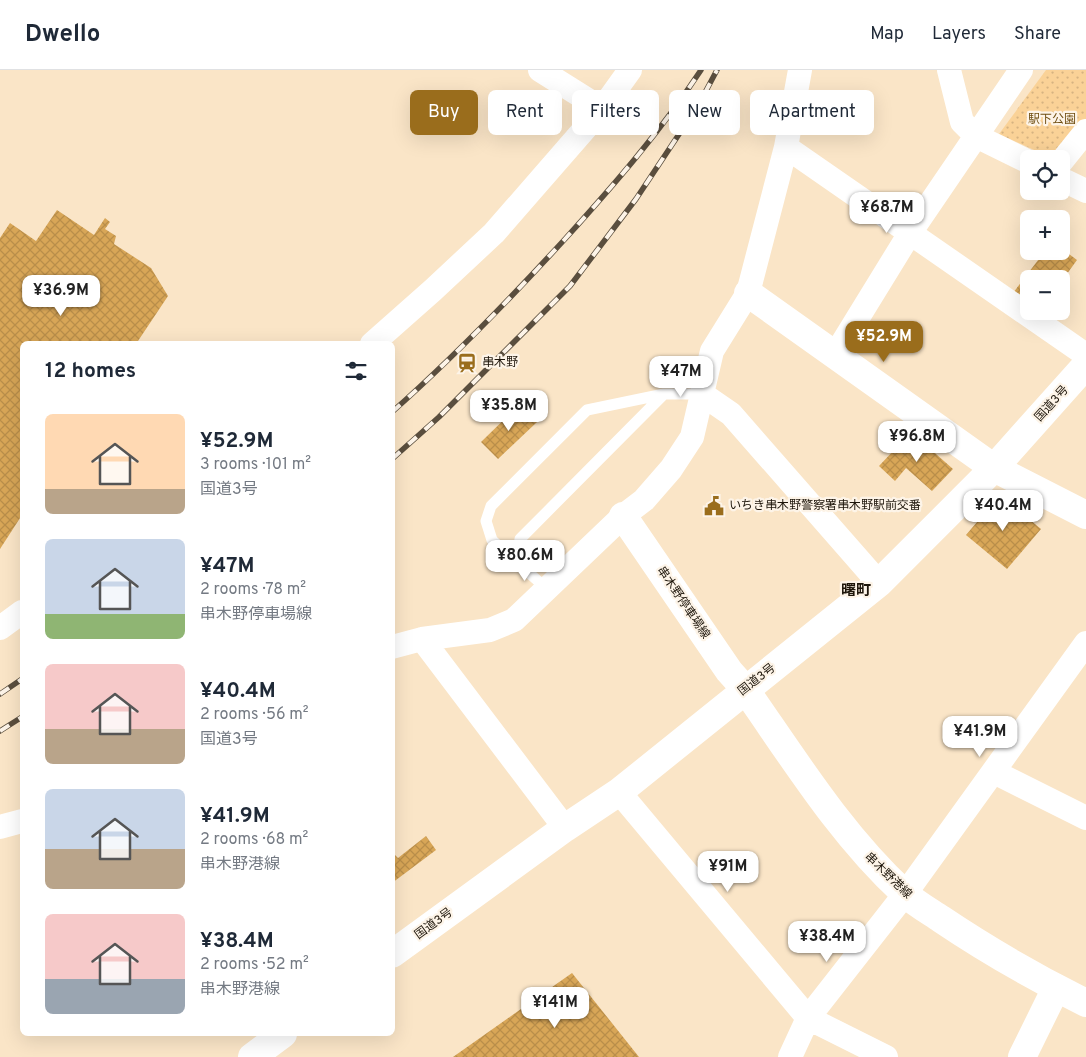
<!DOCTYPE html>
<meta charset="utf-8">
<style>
:root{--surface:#fff;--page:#f6f6f7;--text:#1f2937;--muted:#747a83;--line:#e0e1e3;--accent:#9a6d1c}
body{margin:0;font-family:Overpass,"Noto Sans JP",sans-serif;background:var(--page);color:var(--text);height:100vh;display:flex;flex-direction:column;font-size:19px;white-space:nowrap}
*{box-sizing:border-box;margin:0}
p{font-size:16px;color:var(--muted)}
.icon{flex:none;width:28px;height:28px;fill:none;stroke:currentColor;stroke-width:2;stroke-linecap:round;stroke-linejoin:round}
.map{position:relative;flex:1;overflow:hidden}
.details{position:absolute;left:20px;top:271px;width:375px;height:695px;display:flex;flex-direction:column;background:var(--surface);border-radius:8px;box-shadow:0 5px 20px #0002}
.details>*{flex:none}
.hud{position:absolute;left:410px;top:20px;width:475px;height:45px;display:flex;gap:10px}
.buttons{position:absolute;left:1020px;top:80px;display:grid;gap:10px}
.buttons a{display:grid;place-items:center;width:50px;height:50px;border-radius:8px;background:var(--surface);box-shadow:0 5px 20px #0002;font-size:25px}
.price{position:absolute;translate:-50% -42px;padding:0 11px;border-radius:10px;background:#fff;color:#222;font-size:16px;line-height:32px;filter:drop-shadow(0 1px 2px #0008)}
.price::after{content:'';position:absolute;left:50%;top:30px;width:15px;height:11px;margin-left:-8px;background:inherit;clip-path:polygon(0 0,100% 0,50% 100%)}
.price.on{background:var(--accent);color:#fff}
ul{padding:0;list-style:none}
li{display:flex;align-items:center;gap:15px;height:125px;padding:0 25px}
li span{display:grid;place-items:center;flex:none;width:140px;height:100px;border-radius:8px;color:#555}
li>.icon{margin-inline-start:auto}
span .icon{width:60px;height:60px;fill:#fffc;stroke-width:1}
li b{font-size:21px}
h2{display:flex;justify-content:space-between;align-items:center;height:60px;padding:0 25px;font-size:21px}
.pill{padding:0 18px;border-radius:8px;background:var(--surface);box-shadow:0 5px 20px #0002;font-size:18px;line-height:45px}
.pill.on{background:var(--accent);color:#fff}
header{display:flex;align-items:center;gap:30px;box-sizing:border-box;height:70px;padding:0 25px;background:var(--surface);border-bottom:1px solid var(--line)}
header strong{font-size:24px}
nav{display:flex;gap:28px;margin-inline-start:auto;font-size:18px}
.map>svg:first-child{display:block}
</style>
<header>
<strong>Dwello</strong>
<nav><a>Map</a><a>Layers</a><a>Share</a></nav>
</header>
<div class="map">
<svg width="1086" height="987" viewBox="0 0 1086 987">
<defs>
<pattern id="park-dots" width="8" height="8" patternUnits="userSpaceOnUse" patternTransform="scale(1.25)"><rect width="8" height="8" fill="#fad297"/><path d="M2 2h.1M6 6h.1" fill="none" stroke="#d6b381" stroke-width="1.8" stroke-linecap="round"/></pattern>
<pattern id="building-cross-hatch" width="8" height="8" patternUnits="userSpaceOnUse" patternTransform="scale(1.25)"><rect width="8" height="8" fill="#d8a657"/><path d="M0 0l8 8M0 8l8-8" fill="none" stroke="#b98e4a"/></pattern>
</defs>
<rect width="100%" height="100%" fill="#fae5c7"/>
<path fill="url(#park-dots)" d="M1046 0H1086V66L1054 89 999 64Z"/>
<path fill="url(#building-cross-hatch)" d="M57 140 94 165 105 148 110 152 105 159 116 166 114 174 151 198 168 226 136 274H22V445L0 479V168L10 153 36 171Z
M1061 178 1077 190 1061 212V209H1029V234L1013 223 1045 181H1061Z
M520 334 537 352 498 389 481 372Z
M911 362 953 399 932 421 906 398 895 411 879 396Z
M1000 425 1041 459 1007 499 966 465Z
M426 766 436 780 392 813V782L398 788Z
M572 903 639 987H453Z"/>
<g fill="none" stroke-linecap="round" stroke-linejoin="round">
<path stroke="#fff" stroke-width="11" d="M517 492 520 469 664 324
M547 519 492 470 486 451 491 436 587 340 664 324H702"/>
<path stroke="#fff" stroke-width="24" d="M540 0 602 39
M949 0 962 52 976 66 1029 92
M786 77 1086 285
M1061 92 1086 61
M1061 109 1086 121
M372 274 433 220 494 163 602 39 630 0
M835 285 910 163 1021 0
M702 324 731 344 879 513
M0 558 22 542
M422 569 565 758
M392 577 422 569 490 560 514 550 623 446 644 430 671 399 692 367 712 281 748 223 786 77 800 0
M994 702 1086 748
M619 722 808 948 886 987
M0 757 22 751
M790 987 808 948 905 824 1086 573"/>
<path stroke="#fff" stroke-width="28" d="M748 223 994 398 1086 445
M623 446 729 601 745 619
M1022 987 1056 918"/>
<path stroke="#fff" stroke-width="28" d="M745 619C794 689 840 764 904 823 915 833 929 841 941 849 987 880 1036 908 1086 933"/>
<path stroke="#fff" stroke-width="28" d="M392 884 565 758 619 722 879 513 994 398 1086 295
M252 987 283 964"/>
<defs>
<path id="rail" d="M392 342C453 288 510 229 565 169 613 116 661 61 701 0
M392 389 439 347 570 216 636 129 699 34 717 0
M0 624 22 609
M0 661 22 647"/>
</defs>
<use href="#rail" stroke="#5a4e3e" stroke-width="5.5"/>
<use href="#rail" stroke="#fdf4e8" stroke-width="4" stroke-dasharray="11" stroke-linecap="butt"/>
</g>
<defs>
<symbol id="station-bare" viewBox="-9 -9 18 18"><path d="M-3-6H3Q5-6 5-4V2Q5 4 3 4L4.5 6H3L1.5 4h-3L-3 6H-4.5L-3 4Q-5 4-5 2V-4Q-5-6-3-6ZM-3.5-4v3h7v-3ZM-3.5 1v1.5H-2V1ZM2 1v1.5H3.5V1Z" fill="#9a6d1c" stroke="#fdf4e8" stroke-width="2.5" paint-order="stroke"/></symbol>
<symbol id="civic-bare" viewBox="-9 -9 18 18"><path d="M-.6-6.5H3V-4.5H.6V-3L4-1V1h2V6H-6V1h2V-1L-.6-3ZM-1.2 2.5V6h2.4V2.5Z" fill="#9a6d1c" stroke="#fdf4e8" stroke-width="2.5" paint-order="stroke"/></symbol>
</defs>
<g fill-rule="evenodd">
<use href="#station-bare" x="453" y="279" width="28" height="28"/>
<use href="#civic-bare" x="700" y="422" width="28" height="28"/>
</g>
<g text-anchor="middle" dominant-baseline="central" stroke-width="4.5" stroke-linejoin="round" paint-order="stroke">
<g font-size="12" fill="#704f13" stroke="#fdf4e8">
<text x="1052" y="50">駅下公園</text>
</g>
<g font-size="12" fill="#1d150a" stroke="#fdf4e8" text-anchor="start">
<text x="482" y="293">串木野</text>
<text x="729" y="436">いちき串木野警察署串木野駅前交番</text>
</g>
<g font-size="12" fill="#1d150a" stroke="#fdf4e8">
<text transform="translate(1052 334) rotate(-48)">国道3号</text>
<text transform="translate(683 533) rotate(56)">串木野停車場線</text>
<text transform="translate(757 610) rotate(-38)">国道3号</text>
<text transform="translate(888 806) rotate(44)">串木野港線</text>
<text transform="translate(434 854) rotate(-36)">国道3号</text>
</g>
<g font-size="15" font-weight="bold" fill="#1d150a" stroke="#fdf4e8">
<text x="856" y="521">曙町</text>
</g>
</g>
</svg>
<div class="buttons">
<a><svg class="icon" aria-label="locate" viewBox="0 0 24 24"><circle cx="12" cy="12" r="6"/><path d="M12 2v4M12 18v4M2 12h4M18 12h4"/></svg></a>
<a>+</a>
<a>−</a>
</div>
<b class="price" style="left:887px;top:164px">¥68.7M</b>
<b class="price" style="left:61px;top:247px">¥36.9M</b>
<b class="price on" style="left:884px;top:293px">¥52.9M</b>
<b class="price" style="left:681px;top:328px">¥47M</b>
<b class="price" style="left:509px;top:362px">¥35.8M</b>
<b class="price" style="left:917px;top:393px">¥96.8M</b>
<b class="price" style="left:1003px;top:462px">¥40.4M</b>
<b class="price" style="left:525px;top:512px">¥80.6M</b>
<b class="price" style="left:980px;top:688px">¥41.9M</b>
<b class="price" style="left:728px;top:823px">¥91M</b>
<b class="price" style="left:827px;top:893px">¥38.4M</b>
<b class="price" style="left:555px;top:959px">¥141M</b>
<div class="hud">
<a class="pill on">Buy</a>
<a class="pill">Rent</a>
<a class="pill">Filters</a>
<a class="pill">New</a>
<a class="pill">Apartment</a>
</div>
<section class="details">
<h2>12 homes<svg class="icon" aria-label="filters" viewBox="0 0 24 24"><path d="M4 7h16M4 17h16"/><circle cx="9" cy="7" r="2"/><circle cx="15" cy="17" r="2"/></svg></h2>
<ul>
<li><span style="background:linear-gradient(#ffd9b3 75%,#b9a48a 0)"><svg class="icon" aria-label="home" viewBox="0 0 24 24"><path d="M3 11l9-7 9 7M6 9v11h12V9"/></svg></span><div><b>¥52.9M</b><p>3 rooms · 101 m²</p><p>国道3号</p></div></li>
<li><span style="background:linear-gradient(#c9d6e8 75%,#8fb573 0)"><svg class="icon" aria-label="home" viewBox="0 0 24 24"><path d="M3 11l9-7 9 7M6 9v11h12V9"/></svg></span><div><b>¥47M</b><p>2 rooms · 78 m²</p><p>串木野停車場線</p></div></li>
<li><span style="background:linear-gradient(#f6c9c9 65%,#b9a48a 0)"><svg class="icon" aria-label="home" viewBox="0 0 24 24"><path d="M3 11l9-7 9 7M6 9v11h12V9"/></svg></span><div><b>¥40.4M</b><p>2 rooms · 56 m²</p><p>国道3号</p></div></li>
<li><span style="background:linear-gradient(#c9d6e8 60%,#b9a48a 0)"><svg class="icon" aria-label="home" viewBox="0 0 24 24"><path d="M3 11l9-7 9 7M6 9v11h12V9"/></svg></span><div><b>¥41.9M</b><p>2 rooms · 68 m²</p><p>串木野港線</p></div></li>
<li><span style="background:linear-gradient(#f6c9c9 65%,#9aa5b1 0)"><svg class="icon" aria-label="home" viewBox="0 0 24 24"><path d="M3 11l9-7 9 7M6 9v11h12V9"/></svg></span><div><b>¥38.4M</b><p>2 rooms · 52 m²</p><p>串木野港線</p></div></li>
</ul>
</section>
</div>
